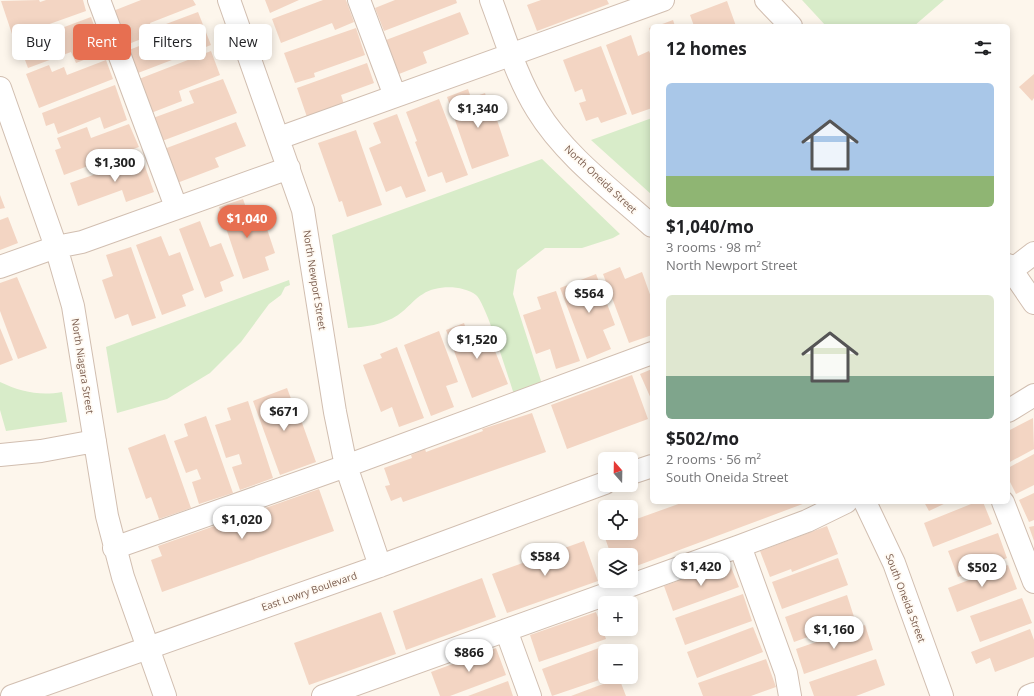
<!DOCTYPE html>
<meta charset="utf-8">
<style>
:root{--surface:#fff;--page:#f6f6f6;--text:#202124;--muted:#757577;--accent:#e76f51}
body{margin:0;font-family:"Open Sans",sans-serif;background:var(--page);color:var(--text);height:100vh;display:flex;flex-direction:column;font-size:15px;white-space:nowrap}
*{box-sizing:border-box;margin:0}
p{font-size:13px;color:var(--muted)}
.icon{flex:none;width:22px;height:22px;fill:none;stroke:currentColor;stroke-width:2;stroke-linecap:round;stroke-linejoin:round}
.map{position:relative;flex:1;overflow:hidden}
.details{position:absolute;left:650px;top:24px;width:360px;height:480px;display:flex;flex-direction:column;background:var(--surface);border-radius:6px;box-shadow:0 2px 10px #0003}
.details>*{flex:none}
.hud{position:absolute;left:12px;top:24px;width:380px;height:36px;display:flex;gap:8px}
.needle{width:26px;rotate:340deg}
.fabs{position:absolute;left:598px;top:452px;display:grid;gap:8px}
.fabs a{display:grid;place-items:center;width:40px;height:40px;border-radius:6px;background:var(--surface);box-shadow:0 2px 10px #0003;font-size:20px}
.price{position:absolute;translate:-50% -34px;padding:0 9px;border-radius:14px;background:#fff;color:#222;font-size:13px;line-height:26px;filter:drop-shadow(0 1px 2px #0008)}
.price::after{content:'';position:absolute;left:50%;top:24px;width:12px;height:9px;margin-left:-6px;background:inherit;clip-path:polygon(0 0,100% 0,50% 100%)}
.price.current{background:var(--accent);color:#fff}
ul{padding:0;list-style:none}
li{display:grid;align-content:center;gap:8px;height:212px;padding:0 16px}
li span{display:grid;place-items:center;height:124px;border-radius:6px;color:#555}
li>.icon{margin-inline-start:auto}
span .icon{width:72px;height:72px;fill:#fffc;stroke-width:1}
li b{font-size:17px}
h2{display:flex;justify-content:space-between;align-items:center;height:48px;padding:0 16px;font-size:17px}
.chip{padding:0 14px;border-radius:6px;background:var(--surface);box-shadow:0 2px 10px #0003;font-size:14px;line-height:36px}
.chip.current{background:var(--accent);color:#fff}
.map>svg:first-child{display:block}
</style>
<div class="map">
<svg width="1034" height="696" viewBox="0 0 1034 696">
<rect width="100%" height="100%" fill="#fdf6ec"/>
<path fill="#d8ecc9" d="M802 0H944L914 26H826Z
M652 118V195L591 140Z
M542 159 620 234 613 238 582 248H545L517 270 513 294 542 384 514 394C508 377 486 303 476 295 462 285 437 285 423 294 414 299 407 309 398 315 383 325 365 327 348 328L332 235Z
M289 280 290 285 285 287 281 295 269 304 241 342 210 373 167 399 117 413 106 347Z
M0 382C21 392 40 396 62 392L67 422 6 431 0 410Z"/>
<path fill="#f3d5c3" d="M39 0 40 2 46 0H83L86 11 13 37 1 1Z
M141 0H193L196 5 150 23 154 34 126 45 113 11Z
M265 0H299L270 13Z
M323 0H346L354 22 335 30 332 23 281 43 272 19Z
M395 0H456L457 3 384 31 375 8Z
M541 0H607L609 4 537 31 527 5Z
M727 1 736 26H694L690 15Z
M198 12 211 45 138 73 129 50 162 37 158 27Z
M460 12 469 34 423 52 427 63 399 74 386 40Z
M91 17 104 52 76 63 71 52 28 68 19 44Z
M673 20 675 26H657Z
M652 27V37L649 28Z
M356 28 365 55 314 73 315 77 295 83 284 53Z
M631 35 638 56 649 51 652 58V108L632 115 606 45Z
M601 46 627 114 601 123 598 117 586 121 579 103 586 101 582 89 575 92 563 60Z
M211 51 220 75 179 91 182 101 151 113 139 79Z
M106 60 113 79 39 108 26 74 49 65 52 72 64 67 67 75Z
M367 63 374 83 341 95 344 104 307 117 297 88Z
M1034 74V98L1032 101 1019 87Z
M223 79 237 113 162 141 153 118 194 103 189 91Z
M115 85 127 120 104 129 100 117 58 134 54 123 46 126 42 113Z
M468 89 471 98 485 93 489 106 492 105 509 156 472 169 447 97Z
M439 99 468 175 446 183 442 172 428 177 415 142 417 141 406 112Z
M397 114 426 191 406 198 401 186 386 192 369 148 381 143 373 123Z
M236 122 246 146 215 158 219 167 177 183 164 149Z
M129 124 139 147 64 175 55 150 61 148 57 138 87 127 91 138Z
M356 130 382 205 347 217 342 201 339 202 318 143Z
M142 158 154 192 126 202 122 190 78 206 70 183Z
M0 195 5 208 0 209Z
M243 199 250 219 262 214 275 253 265 257 269 270 243 279 219 207Z
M8 217 18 243 0 250V220Z
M200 221 210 247 221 243 234 276 220 282 223 291 205 298 179 229Z
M161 236 169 256 180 252 194 290 182 295 186 306 162 315 136 245Z
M131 247 156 318 132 326 128 314 115 319 102 280 113 276 106 255Z
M620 267 625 279 642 272 652 300V335L629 343 603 274Z
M596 274 615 325 603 330 611 349 587 359 560 288Z
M17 277 47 348 18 359 0 311V283Z
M556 291 580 361 556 369 550 349 536 354 523 315 541 309 537 297Z
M464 323 468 335 486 328 508 384 472 398 446 330Z
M0 328 13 360 0 365Z
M439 331 458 382 446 386 454 407 431 416 404 345Z
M397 347 424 418 399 427 392 407 381 412 363 365 382 358 380 354Z
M652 369V401L640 374Z
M632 375 648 419 567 449 551 405Z
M287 388 293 404 295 403 316 462 280 475 253 401Z
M248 401 273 478 240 490 232 467 242 464 239 454 226 458 215 425 231 420 227 408Z
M532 413 546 452 403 502 401 497 391 501 385 486 390 485 384 468 412 458 411 455 425 449 426 452 483 431 482 429Z
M206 416 233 493 199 504 192 482 201 479 197 469 186 473 174 441 188 436 184 424Z
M1033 418 1034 449 1008 463V431Z
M165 434 191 508 159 519 151 497 146 499 128 448Z
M1034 454V485L1016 494 1008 478V468Z
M319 489 334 531 162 592 151 560 162 556 158 546Z
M1034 493V520L1029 522 1019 500Z
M684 502H808L631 568V555H611L603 532 631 533V521Z
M924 502H948L929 511Z
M976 502H983L992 524 933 547 924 523Z
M827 526 838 554 792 572 791 569 770 577 760 551Z
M1034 526V541L1029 527Z
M998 533 1007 558 958 577 948 551Z
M584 541 598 581 507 613 492 574Z
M838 558 848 585 782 609 772 582Z
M729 562 739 587 673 611 664 586Z
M1008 565 1017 589 957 612 948 588Z
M482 578 496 617 406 650 393 611Z
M743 594 752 621 685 645 675 618Z
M847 595 855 620 794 642 785 617Z
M1022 598 1032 623 980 642 970 616Z
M381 612 396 654 309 685 294 643Z
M596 612 606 639 539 662 530 635Z
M865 625 873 650 804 674 796 649Z
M753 627 763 652 697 678 687 652Z
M1030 629 1034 640V657L995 672 990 658 976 664 971 652Z
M607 645 610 651H605V678L552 696 542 669Z
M496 648 506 675 450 696H440L431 672Z
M766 659 776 687 751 696H703L698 683Z
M876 659 885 685 856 696H814L809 682Z
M619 678 626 696H571Z
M508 681 513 696H468Z"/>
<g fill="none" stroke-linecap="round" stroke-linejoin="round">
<defs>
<path id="minor" d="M99 0 176 207
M229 0 303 210 335 412 346 466 380 566
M359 0 395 96
M491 0C505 37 516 76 537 110 565 156 612 190 652 226
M766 0 791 26
M0 88 56 247 73 306 107 516 123 577 165 696
M279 138 663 0
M1008 265 1034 303
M0 267 56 247 82 242 289 168
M1008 273 1034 253
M1008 411 1034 395
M0 455 41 451 95 441
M631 473 652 466
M865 502 894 563 942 696
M1003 502 1034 582
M740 546 786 673 790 696
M114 548 346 466 652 353
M506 630 530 696
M12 696 380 566 605 483
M323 696 740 546 807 521 846 502
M1029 696 1034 694"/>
</defs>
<use href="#minor" stroke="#d1beb0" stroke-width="24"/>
<use href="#minor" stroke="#fff" stroke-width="22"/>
</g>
<g text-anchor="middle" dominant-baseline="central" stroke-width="3.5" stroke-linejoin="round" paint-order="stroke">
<g font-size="10" fill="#7a5c4d" stroke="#fffaf3">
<text transform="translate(601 179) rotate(43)">North Oneida Street</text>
<text transform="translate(315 280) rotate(81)">North Newport Street</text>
<text transform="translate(83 366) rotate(81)">North Niagara Street</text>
<text transform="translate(309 591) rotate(-19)">East Lowry Boulevard</text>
<text transform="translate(906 598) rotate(69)">South Oneida Street</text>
</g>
</g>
</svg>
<div class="fabs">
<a><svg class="needle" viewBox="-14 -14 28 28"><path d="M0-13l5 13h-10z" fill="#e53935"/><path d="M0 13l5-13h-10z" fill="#757577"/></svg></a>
<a><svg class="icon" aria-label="locate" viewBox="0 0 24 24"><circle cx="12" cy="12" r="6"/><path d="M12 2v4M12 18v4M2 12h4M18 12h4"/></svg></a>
<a><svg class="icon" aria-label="layers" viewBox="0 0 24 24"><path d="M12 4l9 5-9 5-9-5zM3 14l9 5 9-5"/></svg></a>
<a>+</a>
<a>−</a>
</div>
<b class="price" style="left:478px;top:129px">$1,340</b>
<b class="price" style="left:115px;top:183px">$1,300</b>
<b class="price current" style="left:247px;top:239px">$1,040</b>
<b class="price" style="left:589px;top:314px">$564</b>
<b class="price" style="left:477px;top:360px">$1,520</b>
<b class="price" style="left:284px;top:432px">$671</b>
<b class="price" style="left:242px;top:540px">$1,020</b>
<b class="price" style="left:545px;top:577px">$584</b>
<b class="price" style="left:701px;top:587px">$1,420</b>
<b class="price" style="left:982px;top:588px">$502</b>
<b class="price" style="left:834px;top:650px">$1,160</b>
<b class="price" style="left:469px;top:673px">$866</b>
<div class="hud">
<a class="chip">Buy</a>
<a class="chip current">Rent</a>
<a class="chip">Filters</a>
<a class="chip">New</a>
</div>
<section class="details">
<h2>12 homes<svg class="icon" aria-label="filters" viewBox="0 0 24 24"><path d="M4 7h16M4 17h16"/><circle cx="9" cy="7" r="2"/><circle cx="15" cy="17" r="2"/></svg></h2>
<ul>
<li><span style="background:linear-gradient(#a9c7e8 75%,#8fb573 0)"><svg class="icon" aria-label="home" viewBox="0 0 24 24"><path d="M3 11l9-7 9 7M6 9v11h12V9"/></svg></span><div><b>$1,040/mo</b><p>3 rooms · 98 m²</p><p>North Newport Street</p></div></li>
<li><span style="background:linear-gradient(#dfe7d0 65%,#7fa58c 0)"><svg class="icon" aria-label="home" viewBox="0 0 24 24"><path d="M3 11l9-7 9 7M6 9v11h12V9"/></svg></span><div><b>$502/mo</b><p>2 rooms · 56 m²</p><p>South Oneida Street</p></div></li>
</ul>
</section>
</div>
